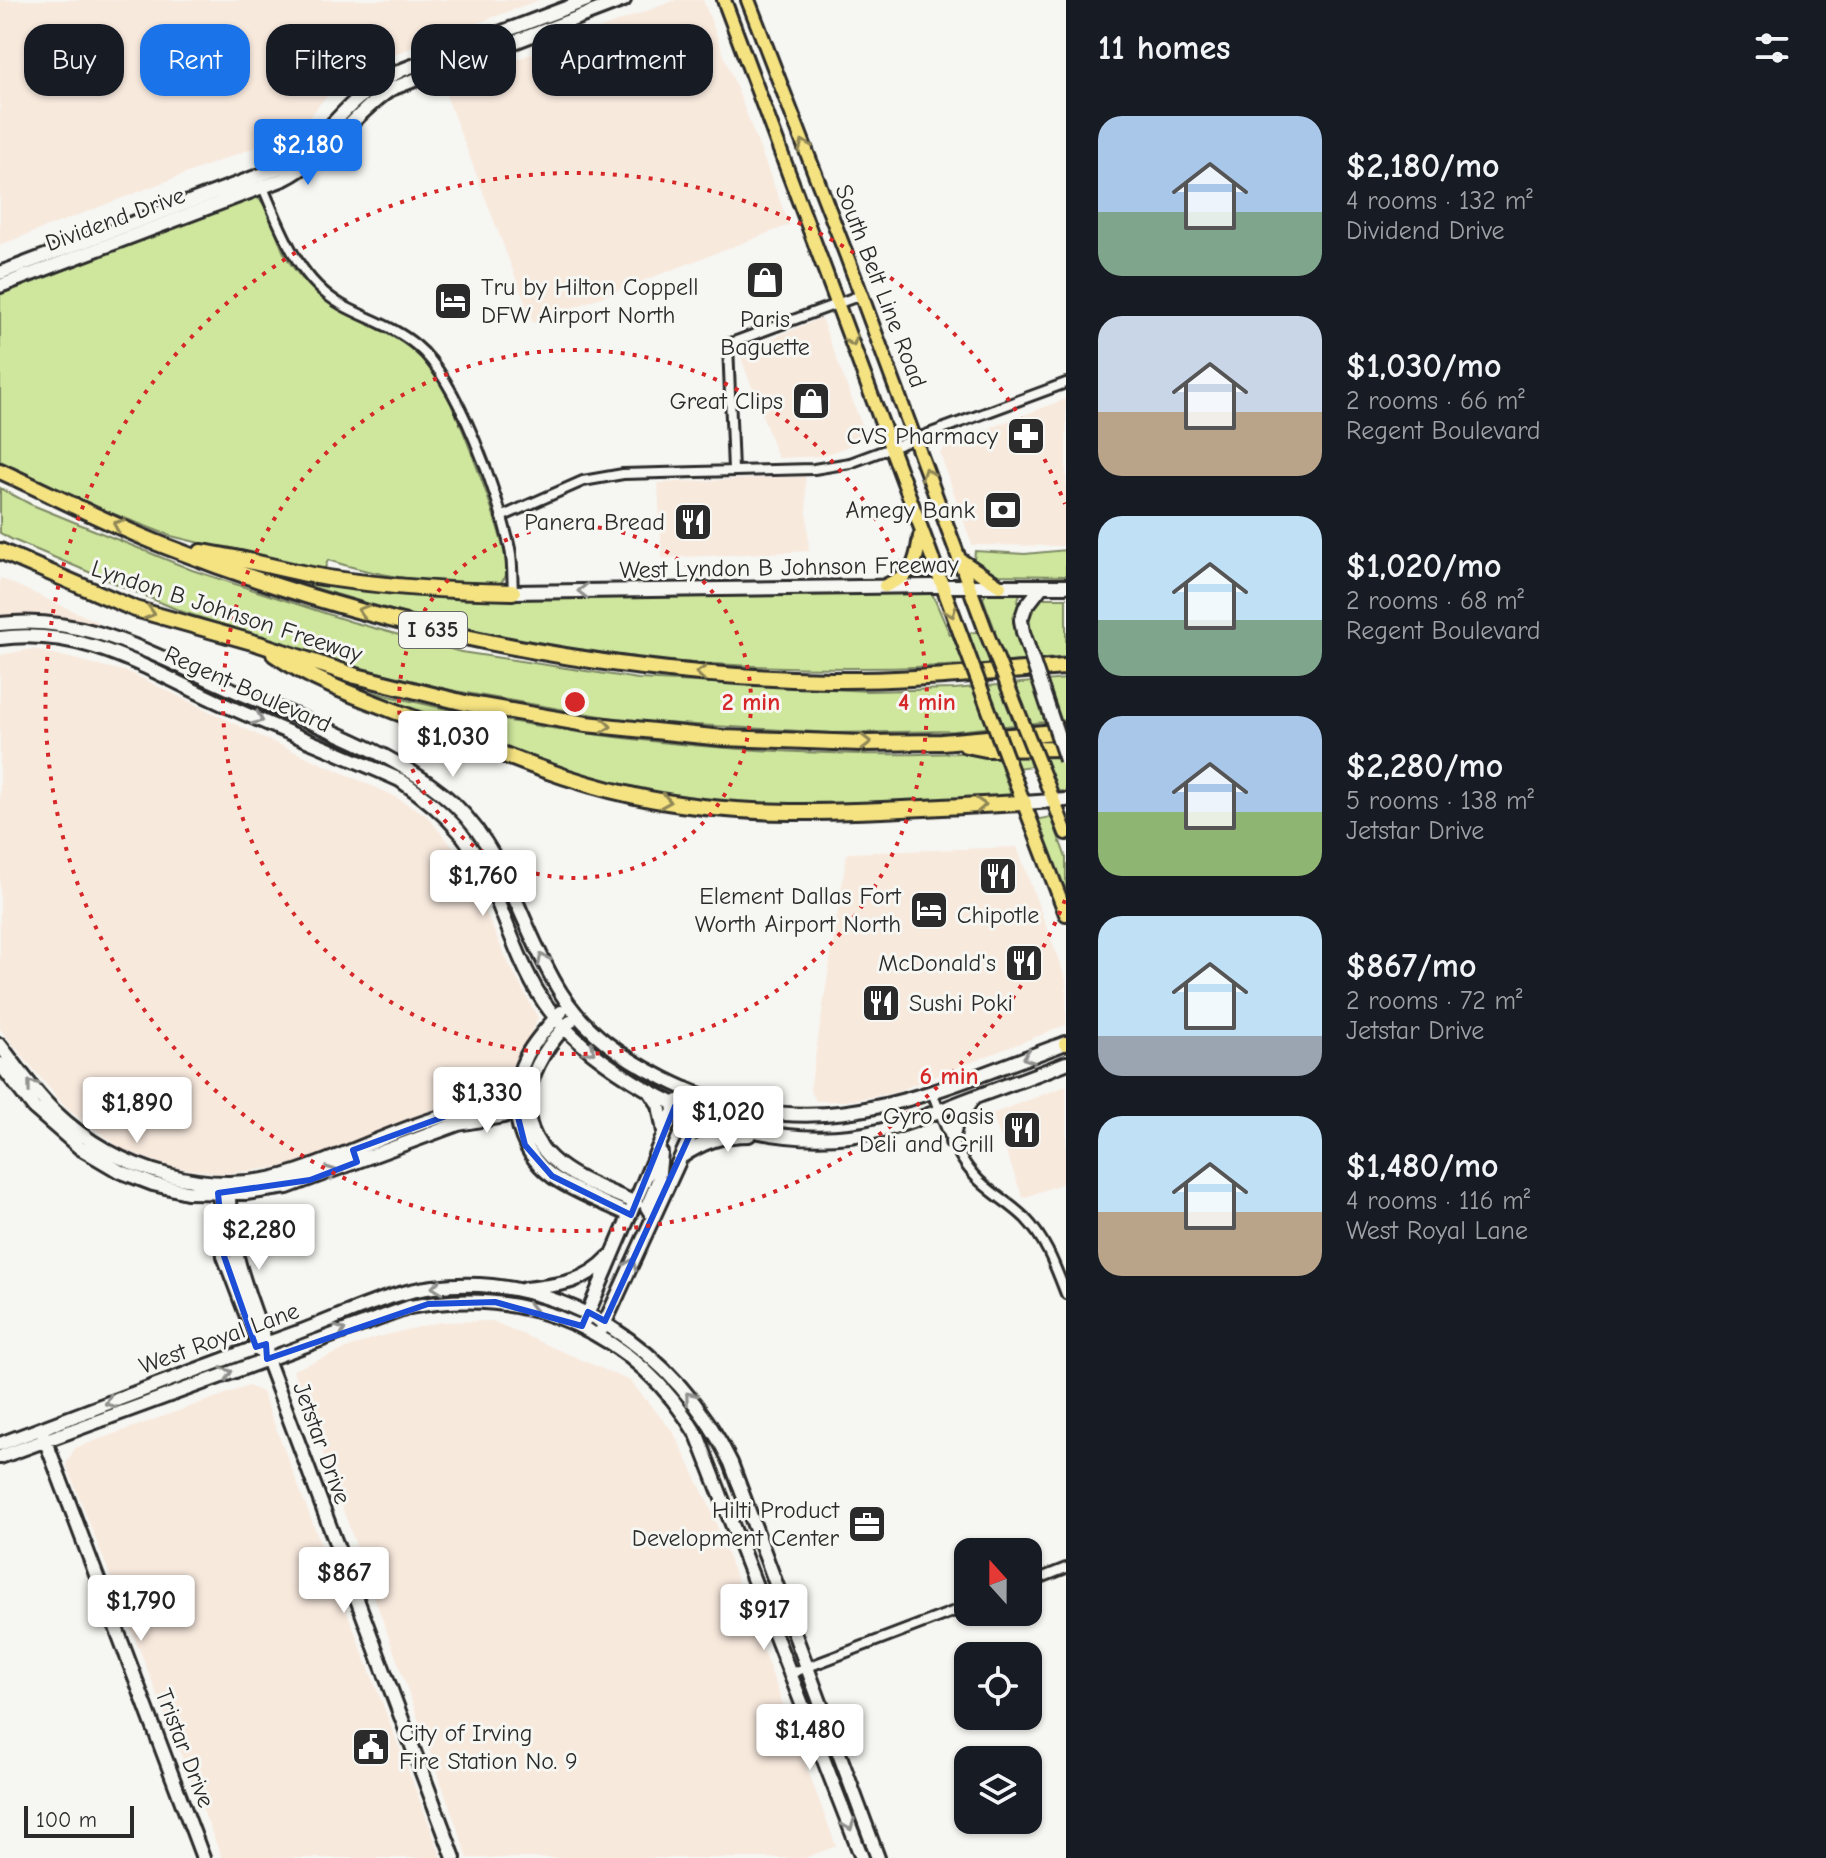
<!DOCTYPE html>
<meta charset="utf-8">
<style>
:root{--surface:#171b24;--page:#20242c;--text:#f1f3f6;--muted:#9ea1a6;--accent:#1a73e8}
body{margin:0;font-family:"Comic Neue",sans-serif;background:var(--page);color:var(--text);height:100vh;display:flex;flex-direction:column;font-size:30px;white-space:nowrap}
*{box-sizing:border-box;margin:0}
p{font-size:26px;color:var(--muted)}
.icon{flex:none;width:44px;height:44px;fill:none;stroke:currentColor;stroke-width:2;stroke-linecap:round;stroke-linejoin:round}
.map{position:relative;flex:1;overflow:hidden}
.panel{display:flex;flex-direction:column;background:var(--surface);width:760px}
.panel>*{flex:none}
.top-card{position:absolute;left:24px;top:24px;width:760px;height:72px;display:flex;gap:16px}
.needle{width:52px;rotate:339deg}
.tools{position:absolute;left:954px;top:1538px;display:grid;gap:16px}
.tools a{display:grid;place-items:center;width:88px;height:88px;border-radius:16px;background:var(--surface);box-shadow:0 2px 6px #0004;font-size:40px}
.scale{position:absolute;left:24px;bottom:20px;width:110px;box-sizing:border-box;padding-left:8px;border:4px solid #2b2b2b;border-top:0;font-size:22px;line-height:28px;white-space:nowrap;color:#2b2b2b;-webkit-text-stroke:6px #f6f6f2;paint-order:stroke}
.price{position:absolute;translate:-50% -68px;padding:0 18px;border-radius:8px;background:#fff;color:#222;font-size:26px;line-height:52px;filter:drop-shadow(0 2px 4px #0008)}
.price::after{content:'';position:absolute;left:50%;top:48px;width:24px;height:18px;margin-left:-12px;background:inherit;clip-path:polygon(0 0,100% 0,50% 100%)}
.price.current{background:var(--accent);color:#fff}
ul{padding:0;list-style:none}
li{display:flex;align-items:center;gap:24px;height:200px;padding:0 32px}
li span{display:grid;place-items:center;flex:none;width:224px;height:160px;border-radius:24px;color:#555}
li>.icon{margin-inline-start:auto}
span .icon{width:96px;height:96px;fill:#fffc;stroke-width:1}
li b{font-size:34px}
h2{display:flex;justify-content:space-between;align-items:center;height:96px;padding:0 32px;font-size:34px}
.pill{padding:0 28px;border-radius:24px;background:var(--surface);box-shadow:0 2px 6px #0004;font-size:28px;line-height:72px}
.pill.current{background:var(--accent);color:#fff}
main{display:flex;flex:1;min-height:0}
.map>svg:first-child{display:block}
</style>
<main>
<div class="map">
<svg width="1066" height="1858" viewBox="0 0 1066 1858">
<rect width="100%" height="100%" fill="#f6f6f2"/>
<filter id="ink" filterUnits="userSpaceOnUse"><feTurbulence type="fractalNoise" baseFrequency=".0125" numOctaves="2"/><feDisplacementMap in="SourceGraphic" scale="16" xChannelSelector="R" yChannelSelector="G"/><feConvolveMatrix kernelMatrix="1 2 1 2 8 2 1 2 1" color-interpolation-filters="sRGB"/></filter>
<g filter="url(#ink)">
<path fill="#f8e9dd" d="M0 0H539L349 71 318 106 302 129 0 245Z
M676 0H703L789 225 533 323 443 87Z
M821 318 867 439 822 456 778 458 739 352Z
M1066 399V546L972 545 940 453 948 444Z
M805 476 809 551 662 558 658 483Z
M0 578 96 621 102 632 0 624Z
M33 649 131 673 262 737 390 794 425 814 460 856 509 964 538 1018 504 1095 450 1108 297 1165 223 1174 170 1167 122 1149 66 1108 0 1029V655Z
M1017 847 1066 980V1025L893 1093 847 1101H816L810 1090 847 853Z
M1066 1086V1182L1023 1198 992 1114Z
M492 1321 630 1381 674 1433 709 1505 836 1846 805 1858H468L293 1370 374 1338 440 1322Z
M248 1386 262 1392 442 1858H222L66 1464 75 1448Z"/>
<path fill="#cfe79d" stroke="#7d8964" stroke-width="2" d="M253 196C271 201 276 237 284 253 290 264 301 278 310 287 344 319 390 327 422 359 435 372 445 388 452 405 464 432 511 550 506 573 504 585 493 587 482 587 429 582 379 577 328 560L323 573 171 536 101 509 0 461V292Z
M0 488 30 504 192 570 352 622 461 652 638 679 868 691 954 689 1066 679V720L955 731 832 733 630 721 455 691 345 664 183 612 11 539 0 533Z
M1066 550V576L995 575 985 572V568L974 559 975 551 1025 554Z
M254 568 330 583 432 597 658 596 931 591 950 635 995 630 983 598 986 594H1020L1017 602 1024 606 1038 598H1066V657C949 669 832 671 715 664 673 662 630 659 588 653 474 635 364 605 254 568Z
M346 685C514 730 686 751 860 754 929 756 997 750 1066 752V795L1063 791 1057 792 1046 764 1002 770 1012 798C886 803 754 818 630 790 532 767 439 723 346 685Z
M1051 817 1066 858V900L1035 820Z"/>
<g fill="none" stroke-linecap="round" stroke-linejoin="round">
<defs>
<path id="street" d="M262 185C281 229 297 279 342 305 367 319 394 326 417 346 458 380 499 496 510 549 513 563 512 578 513 592
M733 470 728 344 861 295
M501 517 583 481 623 474 814 469 850 463 1066 383
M932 1092C943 1120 953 1151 973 1174 988 1192 1009 1202 1025 1218 1046 1240 1055 1266 1066 1294
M1028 1583 1066 1568
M792 1673 968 1606"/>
<path id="secondary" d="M0 273 282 167C312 151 329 125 354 102 368 89 384 79 402 70L587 0
M0 286 284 179C327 157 351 116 391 89L624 0
M513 592 930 586H1066
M1021 620 1025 608 1042 586
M0 624C85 614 149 653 224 686 299 719 395 749 455 805 508 856 523 933 561 993 586 1033 622 1057 663 1078 812 1155 923 1095 1066 1043
M0 638C87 627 149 671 225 705 283 731 342 754 400 780 422 795 443 812 460 832 497 880 508 944 540 996 562 1032 598 1059 633 1081 706 1127 798 1151 883 1130 915 1122 945 1108 975 1097 1005 1086 1036 1075 1066 1063
M1024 803 1066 800
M561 1012C549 1025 535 1040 527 1055 506 1096 515 1149 553 1177 576 1193 605 1203 630 1215
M570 1022C529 1061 505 1123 559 1165 581 1182 611 1192 636 1203
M0 1045C17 1067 34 1092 54 1111 117 1172 212 1200 296 1172 362 1150 428 1112 498 1105H504L511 1110
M0 1064 34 1108 80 1148 119 1171 153 1184 187 1192 246 1193 287 1187 458 1124 504 1116 511 1110 528 1108
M651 1093 659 1105 664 1132
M952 1142 956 1122 973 1099
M681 1157C703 1142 722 1135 749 1135
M229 1183C227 1243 246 1289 266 1343L267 1359 454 1858
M219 1189 224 1256 260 1351
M652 1215 647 1207 658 1181 661 1153
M525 1289C558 1285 585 1283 609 1257
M585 1320 678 1101
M602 1329 708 1098
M43 1434 203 1858
M0 1444C99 1407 196 1369 296 1333 341 1317 386 1293 433 1287 561 1270 678 1352 731 1463L878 1858
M0 1457 410 1307C528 1285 637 1332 698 1437L862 1858"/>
<path id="primary" d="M724 0 962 638
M748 0 846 254 987 634
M959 559 1000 586
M885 586C913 573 916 567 920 536
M1047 784 1066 833
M1018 788 1066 914
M1065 1044 1066 1043"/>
<path id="highway" d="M0 471C55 496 109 524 165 546 377 629 603 676 831 680 909 681 988 672 1066 667
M0 551 135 609 259 644 356 676 465 703 586 724 723 738 861 743 942 742 1066 731
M201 552C244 558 285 571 328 578 389 587 451 591 513 592
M274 654C320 686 376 703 428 724 496 752 564 781 635 796 763 824 895 808 1024 803
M966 745 986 749 1066 748"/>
</defs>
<use href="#street" stroke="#2b2b2b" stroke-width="14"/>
<use href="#secondary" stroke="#2b2b2b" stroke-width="18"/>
<use href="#primary" stroke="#2b2b2b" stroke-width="18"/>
<use href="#highway" stroke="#2b2b2b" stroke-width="20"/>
<use href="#street" stroke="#f6f6f2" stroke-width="8"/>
<use href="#secondary" stroke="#f6f6f2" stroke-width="12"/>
<use href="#primary" stroke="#f5e382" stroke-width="12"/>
<use href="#highway" stroke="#f5e382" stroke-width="14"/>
<defs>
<path id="secondary-bridge" d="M1021 620 1023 632 1066 760"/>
<path id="primary-bridge" d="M987 634 1047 784
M962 638 1018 788"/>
</defs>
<use href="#secondary-bridge" stroke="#2b2b2b" stroke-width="18" stroke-linecap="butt"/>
<use href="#primary-bridge" stroke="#2b2b2b" stroke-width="18" stroke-linecap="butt"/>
<use href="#secondary-bridge" stroke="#f6f6f2" stroke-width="12"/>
<use href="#primary-bridge" stroke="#f5e382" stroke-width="12"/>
</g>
<defs><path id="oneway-chevron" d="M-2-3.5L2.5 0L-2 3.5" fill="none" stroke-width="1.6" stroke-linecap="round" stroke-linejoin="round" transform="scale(2)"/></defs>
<g stroke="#908756">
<use href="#oneway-chevron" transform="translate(804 145) rotate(-111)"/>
<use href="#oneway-chevron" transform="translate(852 341) rotate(69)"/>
<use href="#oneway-chevron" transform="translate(927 473) rotate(-110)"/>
<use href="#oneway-chevron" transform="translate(118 525) rotate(-157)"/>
<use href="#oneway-chevron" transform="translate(363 611) rotate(-164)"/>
<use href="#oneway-chevron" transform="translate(951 612) rotate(69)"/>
<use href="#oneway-chevron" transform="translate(150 613) rotate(16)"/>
<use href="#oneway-chevron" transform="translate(701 673) rotate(-175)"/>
<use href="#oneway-chevron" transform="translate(606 726) rotate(6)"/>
<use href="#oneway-chevron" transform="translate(866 742)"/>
<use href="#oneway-chevron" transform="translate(666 801) rotate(9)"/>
<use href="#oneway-chevron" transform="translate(981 805) rotate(-4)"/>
</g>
<g stroke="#90908e">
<use href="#oneway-chevron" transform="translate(583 591) rotate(179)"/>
<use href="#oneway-chevron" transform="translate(258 719) rotate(23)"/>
<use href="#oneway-chevron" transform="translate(543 959) rotate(-116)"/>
<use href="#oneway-chevron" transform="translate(590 1050) rotate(41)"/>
<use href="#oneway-chevron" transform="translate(1028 1057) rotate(160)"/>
<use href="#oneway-chevron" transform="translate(32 1085) rotate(-129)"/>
<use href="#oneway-chevron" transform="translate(332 1172) rotate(-21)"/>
<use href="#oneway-chevron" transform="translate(631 1264) rotate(-66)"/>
<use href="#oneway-chevron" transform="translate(437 1287) rotate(174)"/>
<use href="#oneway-chevron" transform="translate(531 1310) rotate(13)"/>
<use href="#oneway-chevron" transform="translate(340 1331) rotate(-20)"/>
<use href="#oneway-chevron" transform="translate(227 1373) rotate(-20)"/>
<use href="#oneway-chevron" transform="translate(690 1397) rotate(-130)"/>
<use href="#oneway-chevron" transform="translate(110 1402) rotate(158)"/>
<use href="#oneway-chevron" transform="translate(849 1825) rotate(69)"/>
</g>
</g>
<path fill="none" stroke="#1d4ed8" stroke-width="6" stroke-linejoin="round" d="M504 1105 516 1109 525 1145 552 1176 631 1215 675 1106 699 1115 605 1321 588 1312 582 1326 495 1302 428 1304 267 1359 266 1344 256 1347 224 1256 218 1193 310 1180 357 1162 353 1150 457 1112Z"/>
<g fill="none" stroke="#d62828" stroke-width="4" stroke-dasharray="4 8">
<circle cx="575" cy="702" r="176"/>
<circle cx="575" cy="702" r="352"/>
<path d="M1065 900A529 529 0 1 1 1065 504"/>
</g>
<defs>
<symbol id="shop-square" viewBox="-11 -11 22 22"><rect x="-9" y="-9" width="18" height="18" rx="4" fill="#2b2b2b" stroke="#f6f6f2"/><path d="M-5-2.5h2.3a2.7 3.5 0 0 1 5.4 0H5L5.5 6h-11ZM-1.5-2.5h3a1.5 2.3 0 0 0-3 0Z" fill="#fff"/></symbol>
<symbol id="hotel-square" viewBox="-11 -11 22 22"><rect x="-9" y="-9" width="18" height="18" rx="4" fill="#2b2b2b" stroke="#f6f6f2"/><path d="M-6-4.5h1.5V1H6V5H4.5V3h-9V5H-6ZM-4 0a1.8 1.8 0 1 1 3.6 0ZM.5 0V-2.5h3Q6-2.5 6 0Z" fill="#fff"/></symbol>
<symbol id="pharmacy-square" viewBox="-11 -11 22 22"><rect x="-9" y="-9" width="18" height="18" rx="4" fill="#2b2b2b" stroke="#f6f6f2"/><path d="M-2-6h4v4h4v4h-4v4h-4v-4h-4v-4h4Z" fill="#fff"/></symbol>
<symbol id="bank-square" viewBox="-11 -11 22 22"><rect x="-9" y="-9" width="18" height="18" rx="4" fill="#2b2b2b" stroke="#f6f6f2"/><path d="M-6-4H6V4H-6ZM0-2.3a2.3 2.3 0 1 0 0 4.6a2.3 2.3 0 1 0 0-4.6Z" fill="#fff"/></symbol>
<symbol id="restaurant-square" viewBox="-11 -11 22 22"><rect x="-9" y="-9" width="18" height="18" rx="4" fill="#2b2b2b" stroke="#f6f6f2"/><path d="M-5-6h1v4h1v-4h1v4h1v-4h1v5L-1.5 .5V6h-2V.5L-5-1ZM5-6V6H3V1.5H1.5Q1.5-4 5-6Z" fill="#fff"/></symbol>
<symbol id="office-square" viewBox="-11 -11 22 22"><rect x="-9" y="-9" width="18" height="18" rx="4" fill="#2b2b2b" stroke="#f6f6f2"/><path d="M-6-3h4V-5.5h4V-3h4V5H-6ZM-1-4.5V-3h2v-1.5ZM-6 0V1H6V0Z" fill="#fff"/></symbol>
<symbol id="civic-square" viewBox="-11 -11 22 22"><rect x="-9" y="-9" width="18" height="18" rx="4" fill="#2b2b2b" stroke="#f6f6f2"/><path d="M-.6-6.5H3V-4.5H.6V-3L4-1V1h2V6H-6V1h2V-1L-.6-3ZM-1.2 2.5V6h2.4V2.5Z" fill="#fff"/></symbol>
</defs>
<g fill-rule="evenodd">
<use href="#shop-square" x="743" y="258" width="44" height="44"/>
<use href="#hotel-square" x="431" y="279" width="44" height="44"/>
<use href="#shop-square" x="789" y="379" width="44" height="44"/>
<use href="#pharmacy-square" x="1004" y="414" width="44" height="44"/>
<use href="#bank-square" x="981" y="488" width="44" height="44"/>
<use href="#restaurant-square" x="671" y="500" width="44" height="44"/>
<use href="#restaurant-square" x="976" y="854" width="44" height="44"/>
<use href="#hotel-square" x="907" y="888" width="44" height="44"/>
<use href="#restaurant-square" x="1002" y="941" width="44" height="44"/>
<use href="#restaurant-square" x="859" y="981" width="44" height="44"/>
<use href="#restaurant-square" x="1000" y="1108" width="44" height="44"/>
<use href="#office-square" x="845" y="1502" width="44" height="44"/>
<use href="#civic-square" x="349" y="1725" width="44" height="44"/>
</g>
<g text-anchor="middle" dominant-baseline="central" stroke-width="6" stroke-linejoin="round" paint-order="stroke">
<rect fill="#f6f6f2" stroke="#686867" stroke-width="2" x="399" y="612" width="68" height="36" rx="6"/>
<g font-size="22" font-weight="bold" fill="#2b2b2b">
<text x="433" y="630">I 635</text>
</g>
<g font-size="24" fill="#2b2b2b" stroke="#f6f6f2">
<text transform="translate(115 219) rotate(-20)">Dividend Drive</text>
<text transform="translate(881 286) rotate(69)">South Belt Line Road</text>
<text transform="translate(789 567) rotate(-1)">West Lyndon B Johnson Freeway</text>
<text transform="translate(227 611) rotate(18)">Lyndon B Johnson Freeway</text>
<text transform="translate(248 689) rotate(24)">Regent Boulevard</text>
<text transform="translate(219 1338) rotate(-20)">West Royal Lane</text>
<text transform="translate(322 1443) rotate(70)">Jetstar Drive</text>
<text transform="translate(185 1748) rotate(69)">Tristar Drive</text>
</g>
<g font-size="24" fill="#2b2b2b" stroke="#f6f6f2" text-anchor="end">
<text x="481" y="287" text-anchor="start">Tru by Hilton Coppell<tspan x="481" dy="28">DFW Airport North</tspan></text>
<text x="765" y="319" text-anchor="middle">Paris<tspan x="765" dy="28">Baguette</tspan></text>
<text x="783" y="401">Great Clips</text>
<text x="998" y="436">CVS Pharmacy</text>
<text x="975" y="510">Amegy Bank</text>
<text x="665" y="522">Panera Bread</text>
<text x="901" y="896">Element Dallas Fort<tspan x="901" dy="28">Worth Airport North</tspan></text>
<text x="998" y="915" text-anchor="middle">Chipotle</text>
<text x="996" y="963">McDonald's</text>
<text x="909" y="1003" text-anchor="start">Sushi Poki</text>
<text x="994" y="1116">Gyro Oasis<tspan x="994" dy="28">Deli and Grill</tspan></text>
<text x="839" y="1510">Hilti Product<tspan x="839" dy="28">Development Center</tspan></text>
<text x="399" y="1733" text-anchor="start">City of Irving<tspan x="399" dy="28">Fire Station No. 9</tspan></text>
</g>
</g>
<circle cx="575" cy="702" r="12" fill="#d62828" stroke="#f6f6f2" stroke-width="4"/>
<g font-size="24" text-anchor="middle" font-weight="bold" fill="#d62828" stroke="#f6f6f2" stroke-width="6" stroke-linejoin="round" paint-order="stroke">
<text x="751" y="710">2 min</text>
<text x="927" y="710">4 min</text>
<text x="949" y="1084">6 min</text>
</g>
</svg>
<div class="tools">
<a><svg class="needle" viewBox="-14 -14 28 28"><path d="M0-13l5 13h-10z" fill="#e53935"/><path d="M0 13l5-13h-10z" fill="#9ea1a6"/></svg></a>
<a><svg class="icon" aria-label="locate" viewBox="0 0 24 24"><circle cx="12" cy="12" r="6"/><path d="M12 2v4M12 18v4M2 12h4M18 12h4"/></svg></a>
<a><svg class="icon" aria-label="layers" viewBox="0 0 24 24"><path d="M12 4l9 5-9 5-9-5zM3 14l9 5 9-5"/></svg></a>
</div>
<div class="scale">100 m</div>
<b class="price current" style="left:308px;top:187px">$2,180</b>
<b class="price" style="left:453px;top:779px">$1,030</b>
<b class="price" style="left:483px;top:918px">$1,760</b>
<b class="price" style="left:487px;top:1135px">$1,330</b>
<b class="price" style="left:137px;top:1145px">$1,890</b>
<b class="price" style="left:728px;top:1154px">$1,020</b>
<b class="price" style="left:259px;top:1272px">$2,280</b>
<b class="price" style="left:344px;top:1615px">$867</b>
<b class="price" style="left:141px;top:1643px">$1,790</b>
<b class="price" style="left:764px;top:1652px">$917</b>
<b class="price" style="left:810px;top:1772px">$1,480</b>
<div class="top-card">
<a class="pill">Buy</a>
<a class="pill current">Rent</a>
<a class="pill">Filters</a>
<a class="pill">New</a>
<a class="pill">Apartment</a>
</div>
</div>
<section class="panel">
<h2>11 homes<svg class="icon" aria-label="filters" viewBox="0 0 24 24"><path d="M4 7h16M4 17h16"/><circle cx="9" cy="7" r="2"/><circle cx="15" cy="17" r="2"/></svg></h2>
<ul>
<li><span style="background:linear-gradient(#a9c7e8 60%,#7fa58c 0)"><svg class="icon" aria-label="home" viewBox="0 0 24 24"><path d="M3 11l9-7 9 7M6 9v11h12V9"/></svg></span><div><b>$2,180/mo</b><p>4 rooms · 132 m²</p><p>Dividend Drive</p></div></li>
<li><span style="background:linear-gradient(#c9d6e8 60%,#b9a48a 0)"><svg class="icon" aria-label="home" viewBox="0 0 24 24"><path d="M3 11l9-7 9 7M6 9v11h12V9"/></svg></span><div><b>$1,030/mo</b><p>2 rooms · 66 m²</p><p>Regent Boulevard</p></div></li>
<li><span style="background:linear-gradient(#bfe0f5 65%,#7fa58c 0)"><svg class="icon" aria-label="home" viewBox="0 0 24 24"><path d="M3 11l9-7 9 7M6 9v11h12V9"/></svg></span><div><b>$1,020/mo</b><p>2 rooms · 68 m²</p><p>Regent Boulevard</p></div></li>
<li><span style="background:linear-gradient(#a9c7e8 60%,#8fb573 0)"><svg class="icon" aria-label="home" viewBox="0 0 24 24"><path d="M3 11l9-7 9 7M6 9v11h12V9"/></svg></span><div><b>$2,280/mo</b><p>5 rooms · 138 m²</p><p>Jetstar Drive</p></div></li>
<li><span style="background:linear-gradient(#bfe0f5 75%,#9aa5b1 0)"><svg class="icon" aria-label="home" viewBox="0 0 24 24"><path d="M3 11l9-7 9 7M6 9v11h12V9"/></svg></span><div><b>$867/mo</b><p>2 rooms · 72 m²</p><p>Jetstar Drive</p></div></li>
<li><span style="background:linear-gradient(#bfe0f5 60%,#b9a48a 0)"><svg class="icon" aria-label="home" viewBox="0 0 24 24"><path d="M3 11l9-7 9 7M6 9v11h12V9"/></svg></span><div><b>$1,480/mo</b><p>4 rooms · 116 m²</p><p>West Royal Lane</p></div></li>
</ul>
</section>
</main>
